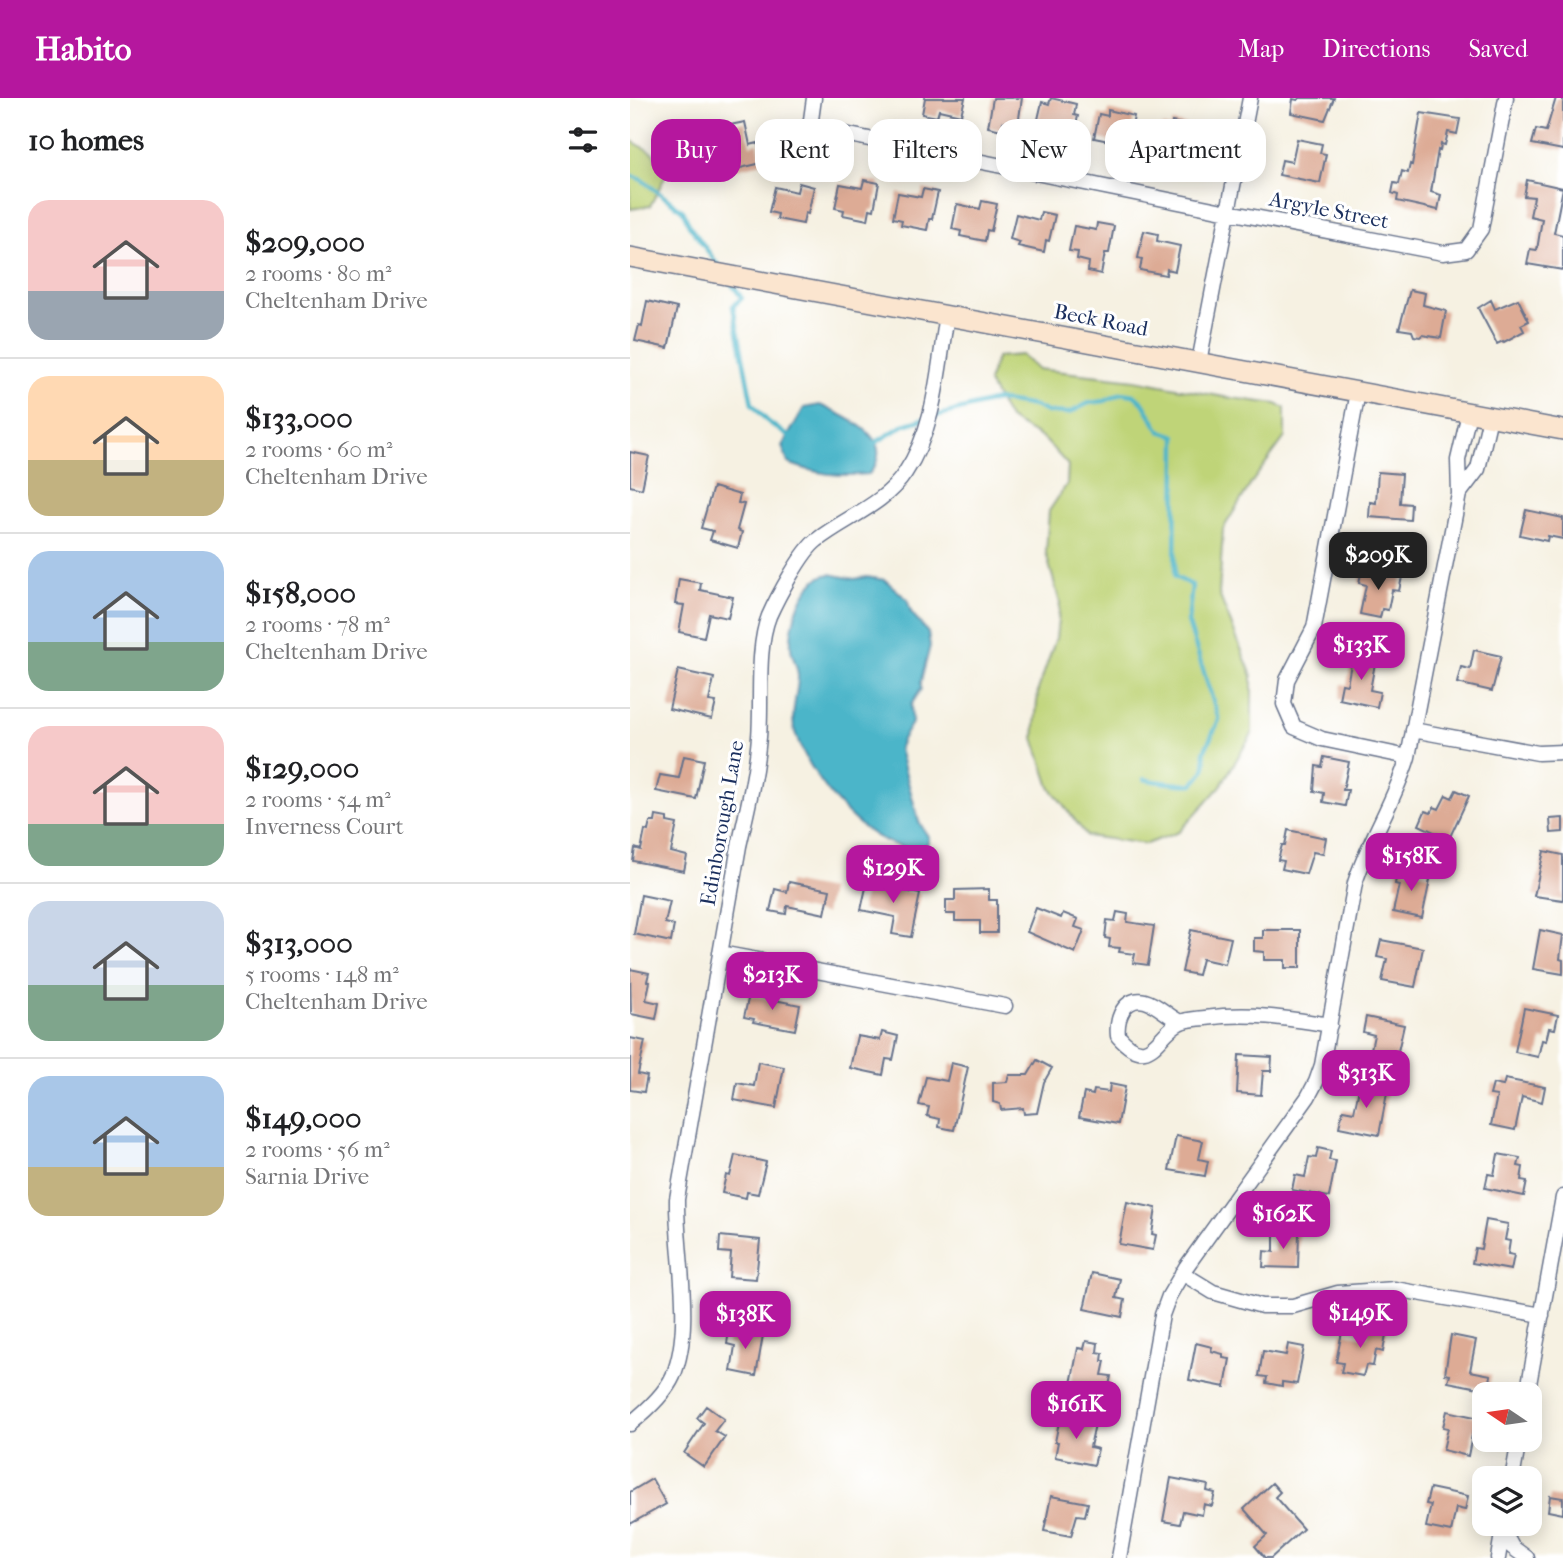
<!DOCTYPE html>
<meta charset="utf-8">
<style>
:root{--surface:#fff;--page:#f2f2f2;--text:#202124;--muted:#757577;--line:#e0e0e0;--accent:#b5179e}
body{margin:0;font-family:"IM FELL French Canon",serif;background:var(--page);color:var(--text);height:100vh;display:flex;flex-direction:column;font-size:26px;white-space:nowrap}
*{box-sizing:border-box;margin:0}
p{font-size:23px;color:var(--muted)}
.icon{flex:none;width:38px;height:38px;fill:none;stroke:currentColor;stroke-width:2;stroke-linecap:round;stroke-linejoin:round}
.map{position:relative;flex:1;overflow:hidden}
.sheet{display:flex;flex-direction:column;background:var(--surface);width:630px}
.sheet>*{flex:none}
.top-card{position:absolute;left:21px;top:21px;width:665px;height:63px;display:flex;gap:14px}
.needle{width:46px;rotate:283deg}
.tools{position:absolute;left:842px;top:1284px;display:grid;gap:14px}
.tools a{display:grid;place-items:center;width:70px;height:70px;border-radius:14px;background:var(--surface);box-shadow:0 4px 18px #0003;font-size:35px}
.price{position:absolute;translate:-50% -60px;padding:0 16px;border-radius:14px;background:var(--accent);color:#fff;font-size:23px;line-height:46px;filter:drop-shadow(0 2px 4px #0008)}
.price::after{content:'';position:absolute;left:50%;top:42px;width:21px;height:16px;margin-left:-10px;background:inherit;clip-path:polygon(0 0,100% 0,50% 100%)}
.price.on{background:#222;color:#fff}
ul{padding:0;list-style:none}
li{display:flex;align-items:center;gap:21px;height:175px;padding:0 28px}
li+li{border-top:2px solid var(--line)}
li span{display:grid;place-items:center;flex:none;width:196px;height:140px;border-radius:21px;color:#555}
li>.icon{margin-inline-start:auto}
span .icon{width:84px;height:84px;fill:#fffc;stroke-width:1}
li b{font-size:30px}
h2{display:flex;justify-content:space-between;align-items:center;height:84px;padding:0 28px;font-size:30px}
.pill{padding:0 24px;border-radius:21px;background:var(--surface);box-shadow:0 4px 18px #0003;font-size:24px;line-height:63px}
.pill.on{background:var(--accent);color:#fff}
header{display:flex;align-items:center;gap:42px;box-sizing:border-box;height:98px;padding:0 35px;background:var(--accent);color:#fff}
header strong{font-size:33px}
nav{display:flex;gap:38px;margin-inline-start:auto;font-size:24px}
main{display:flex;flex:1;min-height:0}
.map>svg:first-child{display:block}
</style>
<header>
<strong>Habito</strong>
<nav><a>Map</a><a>Directions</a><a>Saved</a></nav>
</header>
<main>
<section class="sheet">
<h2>10 homes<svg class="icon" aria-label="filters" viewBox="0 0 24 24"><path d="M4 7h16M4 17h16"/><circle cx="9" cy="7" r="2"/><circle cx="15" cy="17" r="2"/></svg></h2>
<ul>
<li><span style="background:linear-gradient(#f6c9c9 65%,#9aa5b1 0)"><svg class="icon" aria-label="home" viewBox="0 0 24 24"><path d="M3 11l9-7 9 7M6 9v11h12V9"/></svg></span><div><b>$209,000</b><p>2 rooms · 80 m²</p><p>Cheltenham Drive</p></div></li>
<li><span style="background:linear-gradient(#ffd9b3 60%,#c2b280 0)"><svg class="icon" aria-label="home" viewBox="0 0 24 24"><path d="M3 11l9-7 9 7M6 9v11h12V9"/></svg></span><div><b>$133,000</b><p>2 rooms · 60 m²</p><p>Cheltenham Drive</p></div></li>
<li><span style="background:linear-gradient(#a9c7e8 65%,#7fa58c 0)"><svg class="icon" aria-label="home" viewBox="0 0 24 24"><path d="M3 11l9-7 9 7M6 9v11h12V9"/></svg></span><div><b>$158,000</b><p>2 rooms · 78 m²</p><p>Cheltenham Drive</p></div></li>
<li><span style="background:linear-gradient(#f6c9c9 70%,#7fa58c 0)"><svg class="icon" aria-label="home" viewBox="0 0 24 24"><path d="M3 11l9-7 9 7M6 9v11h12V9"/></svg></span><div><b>$129,000</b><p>2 rooms · 54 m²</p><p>Inverness Court</p></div></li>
<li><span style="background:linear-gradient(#c9d6e8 60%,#7fa58c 0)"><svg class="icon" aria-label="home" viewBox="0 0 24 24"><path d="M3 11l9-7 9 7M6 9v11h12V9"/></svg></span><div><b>$313,000</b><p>5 rooms · 148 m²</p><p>Cheltenham Drive</p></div></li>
<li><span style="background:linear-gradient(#a9c7e8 65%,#c2b280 0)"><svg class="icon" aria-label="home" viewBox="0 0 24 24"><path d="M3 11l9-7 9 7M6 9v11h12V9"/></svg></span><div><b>$149,000</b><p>2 rooms · 56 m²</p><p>Sarnia Drive</p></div></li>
</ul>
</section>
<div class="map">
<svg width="933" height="1460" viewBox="0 0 933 1460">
<rect width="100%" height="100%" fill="#fff"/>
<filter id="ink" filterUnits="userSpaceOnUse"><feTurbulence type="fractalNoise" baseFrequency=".0143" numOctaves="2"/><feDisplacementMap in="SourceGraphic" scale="14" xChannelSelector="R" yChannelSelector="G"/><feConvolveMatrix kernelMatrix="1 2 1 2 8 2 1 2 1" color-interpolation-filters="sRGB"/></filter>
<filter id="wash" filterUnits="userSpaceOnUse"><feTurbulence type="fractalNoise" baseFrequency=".00686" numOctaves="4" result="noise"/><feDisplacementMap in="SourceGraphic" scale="28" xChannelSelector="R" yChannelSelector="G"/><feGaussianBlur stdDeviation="1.57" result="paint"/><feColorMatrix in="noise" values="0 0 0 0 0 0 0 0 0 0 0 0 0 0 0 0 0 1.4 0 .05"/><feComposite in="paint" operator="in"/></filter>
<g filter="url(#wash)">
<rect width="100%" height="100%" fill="#f6f1e2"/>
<path fill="#bfd478" stroke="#6d826b" stroke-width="2" d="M0 42 23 55 35 79 20 108 0 111Z
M392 257 407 271 505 282 594 299 646 306 655 310V339L622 384 593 431 589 496 622 578V636L590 689 549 734 516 746 457 738 420 689 404 640 408 592 426 540 430 505 416 455 419 413 437 386 438 367 414 341 379 321 358 284 367 259Z"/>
<path fill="#4bb5c9" stroke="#337294" stroke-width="2" d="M190 307C216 319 270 340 239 376 208 379 187 376 158 365L152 348 174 310Z
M200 476 224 481 237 479 255 482 277 501 281 514 298 535 300 548 291 583V591L281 607 282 625 271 643 269 651 289 724 299 740 297 747C244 766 178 677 165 634 160 618 167 598 168 581 169 569 162 561 161 550 159 527 173 479 200 476Z"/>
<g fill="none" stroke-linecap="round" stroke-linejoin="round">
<path stroke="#4bb5c9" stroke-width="4.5" d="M0 77 12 82 53 113 59 127 90 170
M101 185 112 200 103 208 122 306 137 323 162 341
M302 319 367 302 404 308 417 314 439 315 459 305 475 303 492 295 504 297 513 305 530 333 546 338 545 479 562 487 558 524 589 622 574 654C578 669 574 675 563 686 552 687 527 684 514 681
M239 347 245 345 274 327 294 321"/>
</g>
<g id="blocks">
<path fill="#ddab95" d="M295 0H335L331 17 309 12 307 19 292 16Z
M363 0H392L388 27 373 24 372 32 358 29Z
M421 0 446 6 444 17 448 18 442 45 428 42 430 35 406 30 412 4 419 6Z
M669 0H704L695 22 661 15 663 1 668 2Z
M926 0H933V52L902 46 906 31 916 33Z
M478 12 504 18 501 34 505 35 501 56 487 53 489 45 464 40 469 16 478 18Z
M791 15 830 21 827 36 818 34 815 47 811 46 810 53 808 52 801 94 811 97 808 112 767 103 768 97 762 95 764 85 769 86 772 73 778 75 780 66 782 67Z
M115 24 120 47 128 45 132 65 106 71 104 62 92 65 87 39 92 38 90 29Z
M542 24 568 29 566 40 570 41 565 68 551 65 552 59 528 54 533 28 541 30Z
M667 41 692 46 690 55 696 56 690 85 649 77 652 62 662 64Z
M234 82 249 85 244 112 240 111 238 122 213 117 214 112 205 110 210 86 232 90Z
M897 82 933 90 924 135 933 137V172L897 166 900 151 907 152 912 121 900 118 904 99 894 98Z
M169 85 184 89 178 116 175 115 173 126 147 121 148 116 139 114 145 89 167 94Z
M293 91 308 94 302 121H299L297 132 271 127 272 122 263 120 268 95 291 99Z
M352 103 367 106 361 133 357 132 355 143 330 138 331 133 322 131 327 106 350 111Z
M411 114 425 117 419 143 416 142 414 154 388 148 390 144 380 141 386 116 409 122Z
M467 125 484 128 479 155H475L471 176 458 173 459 164 447 161 448 154 439 153 444 128 466 132Z
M514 133 528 136 527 143 550 148 545 173 537 171 536 177 510 172 512 161 508 160Z
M780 192 795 195 793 207 816 213 811 240 792 237 790 239 784 238 782 233 769 231Z
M888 201 899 223 891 227 894 233 874 244 873 243 867 246 848 210 861 202 865 211Z
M17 203 47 210 38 250 5 243 9 227 12 228Z
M0 354 19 358 12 391 0 388Z
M748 374 772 376 770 405 781 406 780 422 739 419 740 404 746 405Z
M83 389 110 397 108 405 114 406 107 432 112 434 108 450 80 442 83 433 71 430Z
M896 412 933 420V441L918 438 917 443 890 437Z
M732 471 772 479 769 493 762 492 758 512 752 511 750 520 730 516 736 487 729 485Z
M49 481 71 485 70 492 103 499 98 520 79 516 74 539 49 534 54 507 45 506Z
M844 552 871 558 862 593 827 585 831 569 840 571Z
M723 555 746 560 740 592 750 594 747 609 709 601 712 586 717 587Z
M48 572 84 580 79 603 86 604 82 621 39 611Z
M54 658 74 662 66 701 26 693 30 677 49 680Z
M694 659 719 664 713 692H718L715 708 693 704 694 695 684 693 686 668 692 669Z
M826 692 839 698 819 741 789 727 795 713 801 715 804 709 809 711 816 697 822 700Z
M26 718 37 720V724L47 726 41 754 57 758 54 773 3 763 5 750 11 752 15 732 18 733 20 724H25Z
M933 720V734L921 735 920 721Z
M658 732 696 740 693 756 683 754 676 776 652 771 654 763 648 762 652 747H655Z
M914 753 933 757V802L904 798Z
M768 770 801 777 792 820 763 814 769 787 765 786Z
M257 781 269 784 268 792 290 796 281 839 262 836 265 819 231 812 237 785 255 788Z
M159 784 200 792 195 816 157 808 156 816 140 813 145 791 157 794Z
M359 791V802H367V835H350V823H325V816H316V802H325V792Z
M11 797 40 803 35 825 44 827 41 844 4 836Z
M406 810 431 820 433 815 448 821 445 829 454 832 445 855 397 834Z
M487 814 498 816 497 824 524 828 518 867 503 865 505 856 489 854 490 850 479 849 480 841 475 840 477 822 485 823Z
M561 832 601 840 595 866 572 861 568 877 552 874Z
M633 832H670V870H655V862H634V854L624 853V840H633Z
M910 832 933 837 930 861 933 862V876L903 871Z
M751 842 793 850 785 889 752 883 757 861 747 859Z
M0 871 19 875 17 883 20 884 16 902 29 905 26 921 1 916Z
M119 897 170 907 165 932 123 924 124 921 114 919Z
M894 910 928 917 925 931 919 930 916 943 912 942 908 959 885 954Z
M736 919 774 927 766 962 740 956 744 937 733 934Z
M252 934 268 938 263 962 256 961 253 977 220 970 227 938 250 942Z
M0 940 15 943 8 976 17 978 14 994 0 992Z
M609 957 642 959 641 973H633L631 997 607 995Z
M407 962 422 970 414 984 407 1015 394 1016 393 1010 371 1012 370 1006 363 1004V985L377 984 379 977H398Z
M128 964 154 969 146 1010 104 1002 107 985 124 988Z
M321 965 338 969 324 1032 309 1029 310 1021 297 1018 299 1009 289 1007 296 979 317 983Z
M875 981 915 989 912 1004 892 999 885 1032 861 1027 867 998 860 997 863 986 873 988Z
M731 982 751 986 750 994 757 995 749 1037 709 1029 713 1012 724 1014Z
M480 986 495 989 488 1026 449 1019 454 995 463 997 464 992 479 994Z
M546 1038 573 1043 569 1061 578 1063 575 1078 539 1072Z
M688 1050 701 1053 699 1062 706 1063 699 1099 662 1092 665 1077 675 1079 679 1059 686 1060Z
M868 1056 890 1060 888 1068 893 1069 891 1082 897 1083 894 1098 855 1090 858 1076 864 1077Z
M105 1057 136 1064 128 1096 117 1094 116 1100 92 1095 96 1077 100 1078Z
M497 1104 526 1110 522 1136 526 1137 523 1152 489 1146Z
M856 1122 878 1126 875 1142 880 1143 878 1156 884 1157 881 1172 842 1165 845 1150 851 1151Z
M644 1133 669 1134 668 1170 633 1169 634 1153 644 1154Z
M90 1138 130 1142 126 1181 99 1179 101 1155 89 1154Z
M462 1175 490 1181 486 1200 495 1202 492 1219 454 1211Z
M740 1227 757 1230 753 1254 746 1252 743 1268 736 1267 733 1278 711 1274 713 1265 706 1264 712 1234 737 1239Z
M99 1231 133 1237 126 1278 101 1273 105 1248 97 1246Z
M821 1237 846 1242 840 1273 861 1277 859 1292 818 1284 820 1277 815 1276Z
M456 1243 468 1245 467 1254 473 1255 472 1263H475L472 1277 481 1278 478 1293 441 1286 448 1250 454 1251Z
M566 1245 582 1249 581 1253 593 1256V1260L600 1261 595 1289 559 1282Z
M658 1246 674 1249 667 1286 652 1284V1288L636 1285 637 1279 629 1278 633 1253 656 1257Z
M76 1308 94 1321 85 1333 95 1339 74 1369 54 1355 74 1325 67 1320Z
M817 1313 854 1321 852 1334 843 1332 838 1358 813 1352 818 1330 813 1329Z
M430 1319 465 1326 460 1349 468 1351 464 1367 425 1359 428 1344H425Z
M541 1380 578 1387 577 1393 585 1395 582 1408 574 1406 572 1417 553 1413 550 1426 533 1423Z
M22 1381 36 1406 0 1426V1394Z
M642 1385 650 1394 645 1399 673 1431 641 1460H635L625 1448 637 1437 614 1411Z
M800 1390 838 1398 835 1412 826 1410 821 1434 796 1429 801 1407 796 1406Z
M421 1398 458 1405 455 1418 447 1417 441 1438 414 1433Z
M920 1398 933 1400V1416L918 1413Z"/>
</g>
</g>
<g filter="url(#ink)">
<use href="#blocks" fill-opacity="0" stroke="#68738c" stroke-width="2"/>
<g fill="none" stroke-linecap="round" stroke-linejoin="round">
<defs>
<path id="minor" d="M184 0 180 29 598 114 813 155 836 152 851 131 876 0
M569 264 620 0
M728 294 684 530 657 582 654 606 664 629 692 641 778 659
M829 396 848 371 860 319
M783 632 908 655 933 654
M90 855 375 908
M550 924C538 918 527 906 515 903 494 898 486 921 488 938 520 974 526 937 549 925 556 921 567 921 575 920 619 914 657 920 700 927
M552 1175 583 1194 632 1208H663L708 1195 765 1191 912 1217
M897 1297 933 1099
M0 1326C15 1314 35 1296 43 1278 64 1229 46 1154 47 1101L109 748C117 713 126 676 129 639 132 604 126 550 139 518 147 500 172 453 187 442 215 420 255 406 275 375 306 329 308 270 317 217
M882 1381 889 1342
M873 1433 882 1449 897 1460
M489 1460 532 1217 539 1198 556 1169 678 999 686 984 692 967 725 785C739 741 765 703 778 659L829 396 828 362 839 315
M868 1460 873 1430"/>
<path id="secondary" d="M0 159 933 332"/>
</defs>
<use href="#minor" stroke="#68738c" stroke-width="17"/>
<use href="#secondary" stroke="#68738c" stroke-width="22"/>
<use href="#minor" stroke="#fff" stroke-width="14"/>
<use href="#secondary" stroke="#fbe5cf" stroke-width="19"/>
</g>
</g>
<g text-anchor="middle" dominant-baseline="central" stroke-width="6" stroke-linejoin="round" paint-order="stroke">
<g font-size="21" fill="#1b2f5e" stroke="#fff">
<text transform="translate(699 112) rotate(11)">Argyle Street</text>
<text transform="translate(471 222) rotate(11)">Beck Road</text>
<text transform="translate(92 725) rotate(-80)">Edinborough Lane</text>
</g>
</g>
</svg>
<div class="tools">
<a><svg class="needle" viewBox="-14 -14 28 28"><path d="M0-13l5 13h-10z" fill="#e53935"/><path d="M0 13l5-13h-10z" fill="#757577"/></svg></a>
<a><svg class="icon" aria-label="layers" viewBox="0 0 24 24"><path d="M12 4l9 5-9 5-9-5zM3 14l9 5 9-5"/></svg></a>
</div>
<b class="price on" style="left:748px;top:494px">$209K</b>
<b class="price" style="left:731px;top:584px">$133K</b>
<b class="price" style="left:781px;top:795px">$158K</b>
<b class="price" style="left:263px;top:807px">$129K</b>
<b class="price" style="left:142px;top:914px">$213K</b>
<b class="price" style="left:736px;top:1012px">$313K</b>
<b class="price" style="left:653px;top:1153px">$162K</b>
<b class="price" style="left:730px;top:1252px">$149K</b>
<b class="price" style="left:115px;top:1253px">$138K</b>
<b class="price" style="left:446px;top:1343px">$161K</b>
<div class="top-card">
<a class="pill on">Buy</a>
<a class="pill">Rent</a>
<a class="pill">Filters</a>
<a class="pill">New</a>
<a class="pill">Apartment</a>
</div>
</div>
</main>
